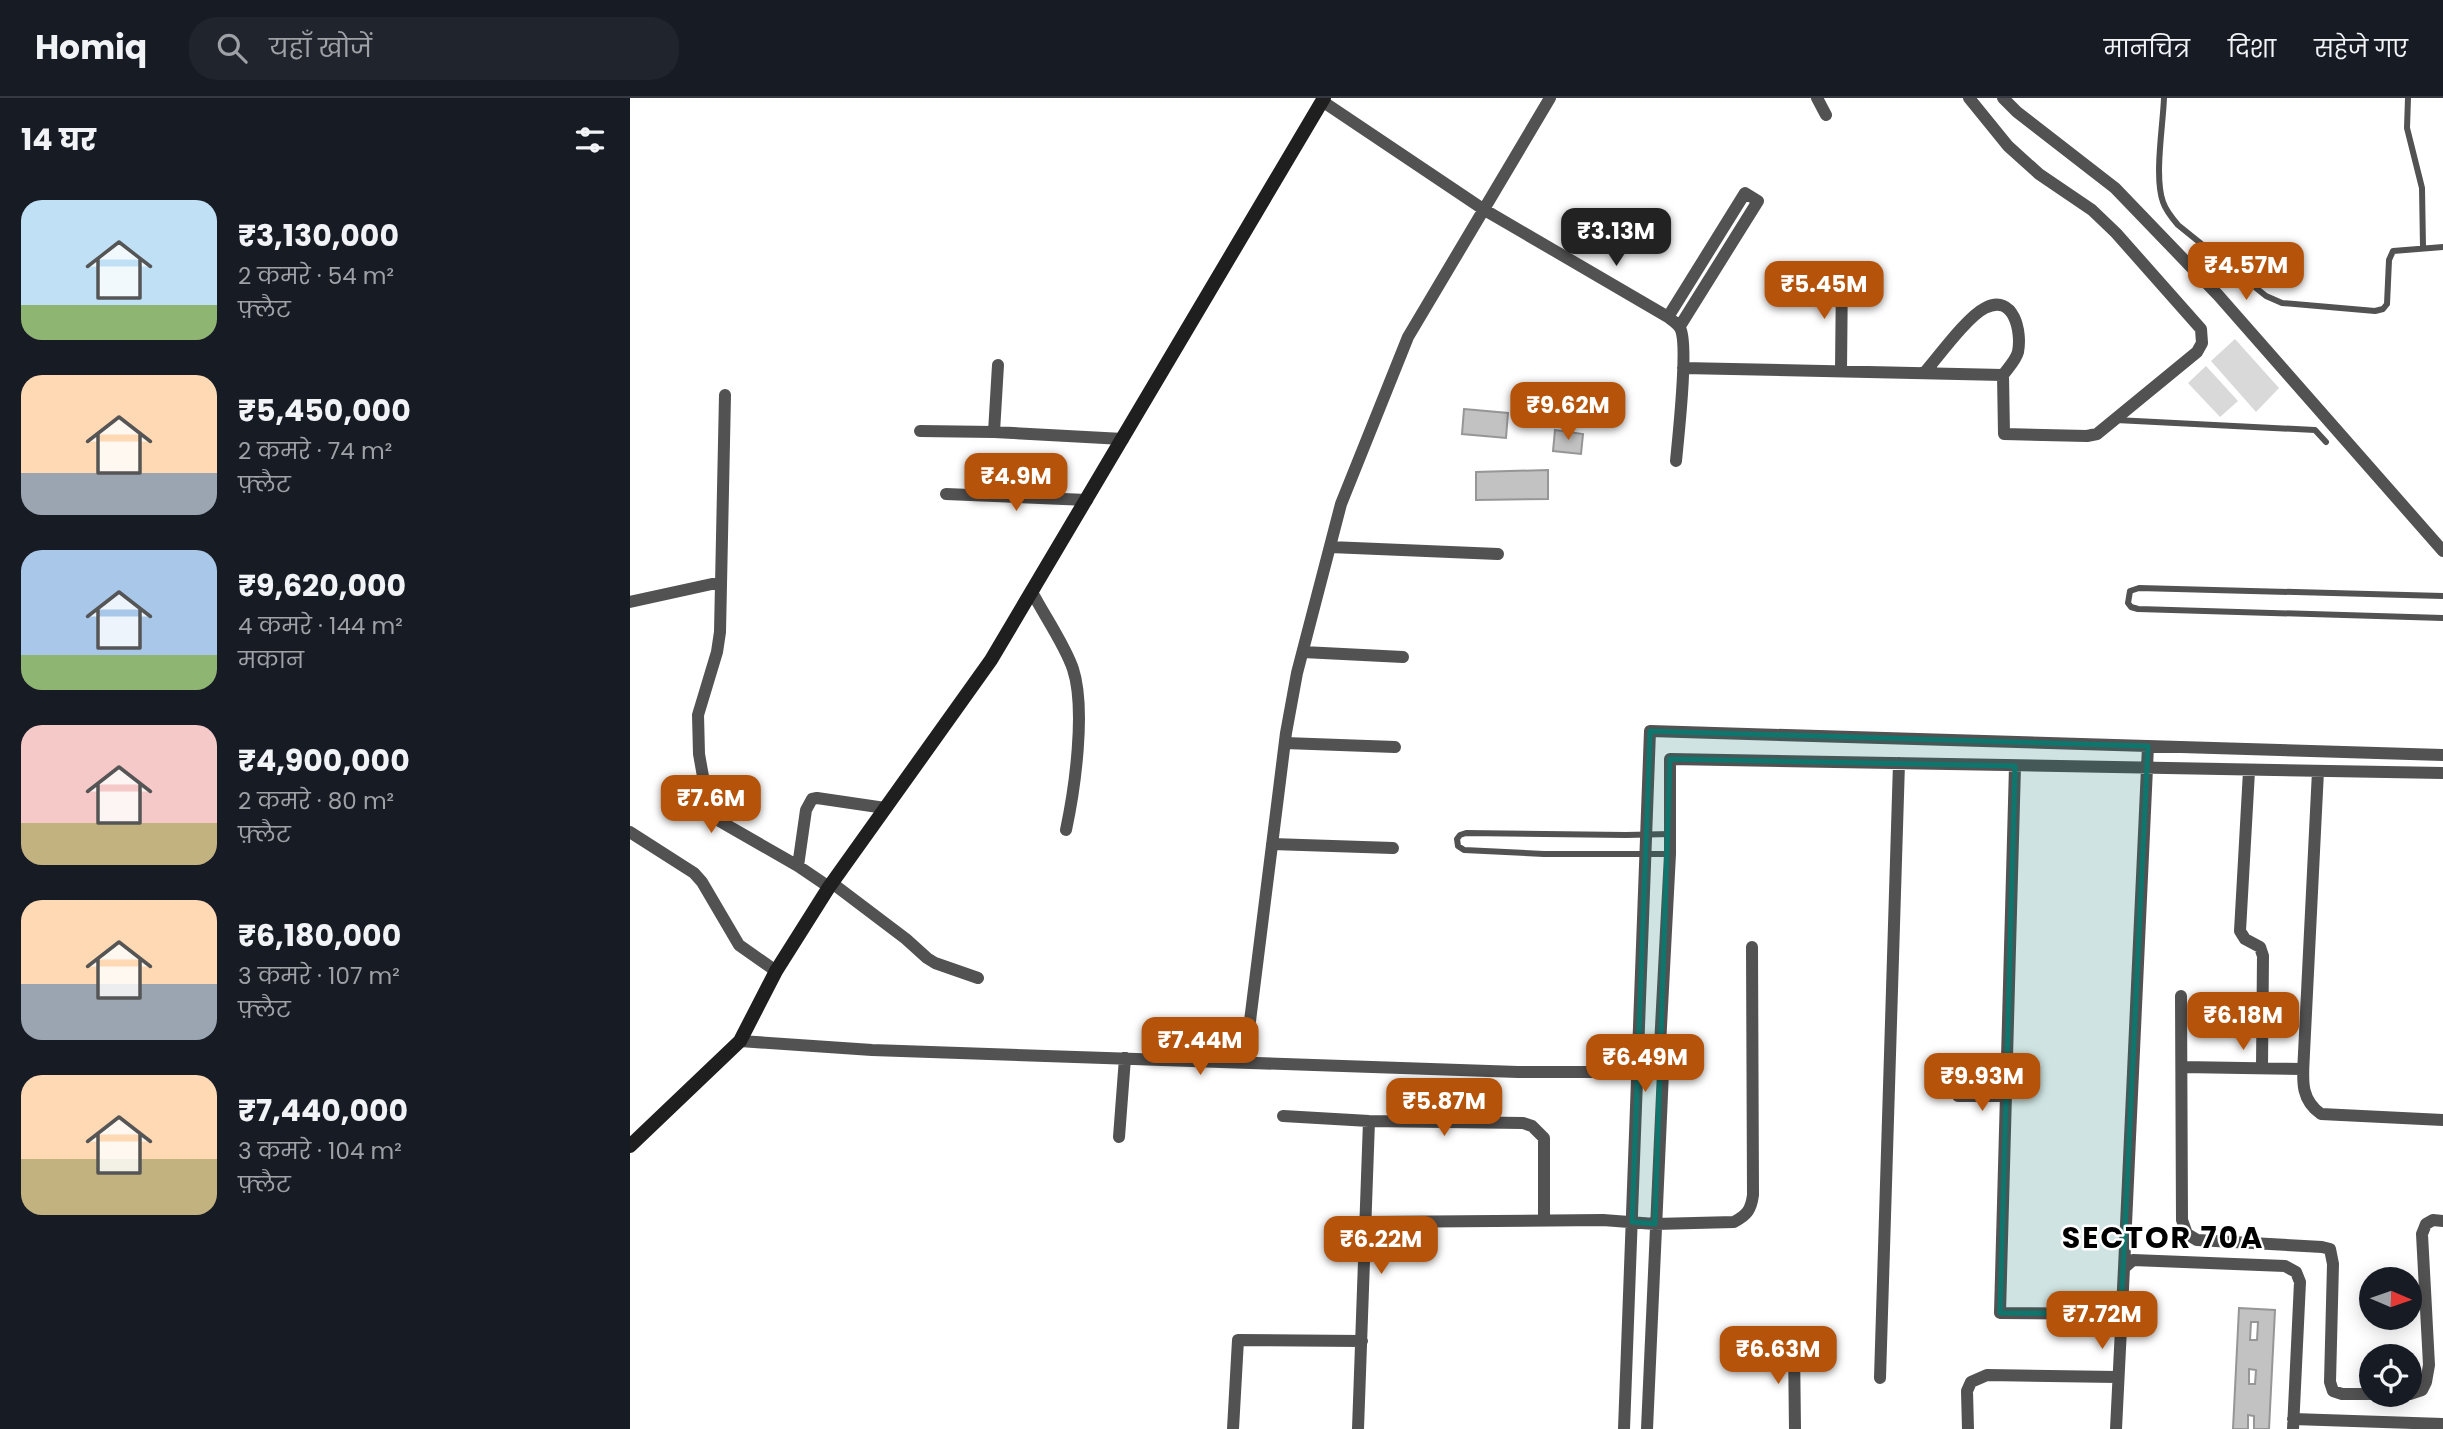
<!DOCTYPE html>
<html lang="hi">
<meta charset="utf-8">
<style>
:root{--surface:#171b24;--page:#20242c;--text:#f1f3f6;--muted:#9ea1a6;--line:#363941;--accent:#b45309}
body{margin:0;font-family:Poppins,"Noto Sans Devanagari",sans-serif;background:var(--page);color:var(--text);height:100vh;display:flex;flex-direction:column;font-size:26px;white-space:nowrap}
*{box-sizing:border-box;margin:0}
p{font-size:23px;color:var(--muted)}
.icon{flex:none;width:38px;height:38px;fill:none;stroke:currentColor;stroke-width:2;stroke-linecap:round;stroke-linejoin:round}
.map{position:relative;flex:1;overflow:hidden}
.sheet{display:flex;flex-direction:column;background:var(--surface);width:630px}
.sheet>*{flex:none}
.needle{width:46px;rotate:92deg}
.buttons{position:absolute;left:1729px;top:1169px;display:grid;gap:14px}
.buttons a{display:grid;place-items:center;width:63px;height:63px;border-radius:50%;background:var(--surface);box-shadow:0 4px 18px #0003;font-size:35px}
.price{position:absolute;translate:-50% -60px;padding:0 16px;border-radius:14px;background:var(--accent);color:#fff;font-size:23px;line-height:46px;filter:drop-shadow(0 2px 4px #0008)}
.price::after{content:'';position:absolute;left:50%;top:42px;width:21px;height:16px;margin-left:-10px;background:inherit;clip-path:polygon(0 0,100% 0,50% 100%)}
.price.on{background:#222;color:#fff}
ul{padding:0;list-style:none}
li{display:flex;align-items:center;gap:21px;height:175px;padding:0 21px}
li span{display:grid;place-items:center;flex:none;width:196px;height:140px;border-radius:21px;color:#555}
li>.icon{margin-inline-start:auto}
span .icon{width:84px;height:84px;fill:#fffc;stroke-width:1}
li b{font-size:30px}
h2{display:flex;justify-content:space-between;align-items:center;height:84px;padding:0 21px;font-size:30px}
header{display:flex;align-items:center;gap:42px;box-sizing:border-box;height:98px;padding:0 35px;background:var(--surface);border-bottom:2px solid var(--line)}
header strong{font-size:33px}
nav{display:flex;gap:38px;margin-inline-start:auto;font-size:24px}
.search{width:490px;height:63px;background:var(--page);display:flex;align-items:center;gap:18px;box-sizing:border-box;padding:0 24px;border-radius:28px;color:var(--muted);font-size:26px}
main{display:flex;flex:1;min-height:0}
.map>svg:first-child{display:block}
</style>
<header>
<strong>Homiq</strong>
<div class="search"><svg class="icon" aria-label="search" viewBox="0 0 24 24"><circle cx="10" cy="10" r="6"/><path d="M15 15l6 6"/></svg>यहाँ खोजें</div>
<nav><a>मानचित्र</a><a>दिशा</a><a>सहेजे गए</a></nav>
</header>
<main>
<section class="sheet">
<h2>14 घर<svg class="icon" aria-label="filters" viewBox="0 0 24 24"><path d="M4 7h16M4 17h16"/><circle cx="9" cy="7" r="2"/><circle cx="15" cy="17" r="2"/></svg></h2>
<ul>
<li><span style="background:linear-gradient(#bfe0f5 75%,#8fb573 0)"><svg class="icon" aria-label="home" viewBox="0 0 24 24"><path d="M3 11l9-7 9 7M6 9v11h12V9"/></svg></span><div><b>₹3,130,000</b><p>2 कमरे · 54 m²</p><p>फ़्लैट</p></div></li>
<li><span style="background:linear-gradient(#ffd9b3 70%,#9aa5b1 0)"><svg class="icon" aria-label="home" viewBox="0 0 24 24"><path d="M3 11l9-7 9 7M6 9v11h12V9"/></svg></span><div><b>₹5,450,000</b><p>2 कमरे · 74 m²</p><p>फ़्लैट</p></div></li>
<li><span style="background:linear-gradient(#a9c7e8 75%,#8fb573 0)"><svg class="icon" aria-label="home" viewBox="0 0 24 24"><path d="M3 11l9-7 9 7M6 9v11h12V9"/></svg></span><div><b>₹9,620,000</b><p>4 कमरे · 144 m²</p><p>मकान</p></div></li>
<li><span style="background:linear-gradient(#f6c9c9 70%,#c2b280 0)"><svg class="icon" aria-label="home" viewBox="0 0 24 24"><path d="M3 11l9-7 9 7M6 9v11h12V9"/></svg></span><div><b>₹4,900,000</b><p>2 कमरे · 80 m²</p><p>फ़्लैट</p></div></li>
<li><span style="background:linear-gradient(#ffd9b3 60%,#9aa5b1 0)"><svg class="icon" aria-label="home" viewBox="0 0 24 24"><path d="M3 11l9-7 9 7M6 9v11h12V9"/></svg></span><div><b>₹6,180,000</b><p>3 कमरे · 107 m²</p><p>फ़्लैट</p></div></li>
<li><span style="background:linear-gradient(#ffd9b3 60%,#c2b280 0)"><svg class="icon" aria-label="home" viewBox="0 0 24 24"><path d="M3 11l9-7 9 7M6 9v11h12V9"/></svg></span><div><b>₹7,440,000</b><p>3 कमरे · 104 m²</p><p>फ़्लैट</p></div></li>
</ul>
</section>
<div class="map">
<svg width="1813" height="1331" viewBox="0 0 1813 1331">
<rect width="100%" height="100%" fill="#fff"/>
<path fill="#d9d9d9" d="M1605 241 1649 290 1626 314 1581 263Z
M1576 268 1608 303 1590 319 1558 285Z"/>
<path fill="#c2c2c2" stroke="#969696" stroke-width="2" fill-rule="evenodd" d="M834 311 878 315 876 340 832 336Z
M925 332 953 336 951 356 923 353Z
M918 372V401L846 402V374Z
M1609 1210 1645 1212 1639 1331H1624V1318L1618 1317V1331H1603ZM1621 1224H1628L1627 1242H1620ZM1619 1271 1626 1272 1625 1286H1619Z"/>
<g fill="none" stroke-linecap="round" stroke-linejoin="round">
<path stroke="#525252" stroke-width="6" d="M1534 0C1533 28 1524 79 1533 104 1536 113 1542 120 1548 127L1636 198 1652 205 1745 213 1753 211 1757 206 1759 162 1763 153 1813 149
M1778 0 1777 30 1792 90 1793 149
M1486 322 1685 332 1696 344
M1813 498 1509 490 1500 493 1498 505 1501 509 1508 511 1813 520
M1040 736 996 737 836 735 830 737 827 741 828 748 834 752 914 756H1040"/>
<path stroke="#525252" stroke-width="12" d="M1187 0 1196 17
M1373 0 1387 14 1485 90 1588 197 1813 453
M692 3 853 111 1038 219C1042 222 1048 226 1050 230 1059 245 1048 341 1046 363
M1038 219 1115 95 1128 103 1050 228
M1053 270 1373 277 1374 336 1457 338 1467 336 1567 254 1572 245 1571 231 1486 135 1462 112 1409 76 1378 48 1339 0
M1211 272 1212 174
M1295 274C1309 258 1337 219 1355 210 1384 195 1392 234 1388 254 1386 262 1378 270 1373 277
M95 297 90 534 87 554 68 617 69 656 77 701 82 712 88 722 100 729 168 768 199 789
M290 333 364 334 493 341
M364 334 368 267
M316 396 457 402
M700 449 868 456
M402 494C414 517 435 547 443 571 456 611 445 690 436 732
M0 504 91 484
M673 554 773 559
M655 645 765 649
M1385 668 1370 1215 1491 1216
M1619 673 1610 833 1615 841 1630 849 1633 858 1632 970
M1688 673 1674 955C1673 980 1669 1000 1691 1016L1813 1022
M0 734 64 775 72 784 109 847 146 873
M642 746 763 750
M168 768 176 712 182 701 187 700 255 710
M202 785 276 841 297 860 305 865 348 880
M1551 898 1552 1122 1557 1136 1567 1142 1692 1149 1700 1151 1703 1166 1700 1284 1703 1293 1712 1296H1741
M110 943 242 952 888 974H1033
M615 963 656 635 667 575 711 406 778 239 920 0
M1552 969 1673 971
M1328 998H1376
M653 1018 739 1023 893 1025 902 1028 914 1040V1122
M489 1039 495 960
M737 1124 973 1122 1025 1126 1104 1124C1117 1117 1121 1112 1123 1097L1122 849
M1494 1170 1518 648
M1164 1248 1165 1331
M1250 1280 1269 665
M1780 1296 1792 1292 1796 1284 1799 1267 1792 1136 1796 1126 1803 1122 1813 1123
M1663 1321 1813 1326
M603 1331 608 1242 732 1243
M728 1331 739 1023
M994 1331 1020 633 1813 657
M1017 1331 1033 974 1029 967 1040 756V661L1813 675
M1338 1331 1337 1293 1341 1284 1357 1277 1487 1279
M1486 1331 1494 1170 1503 1162 1655 1168 1666 1174 1670 1184 1663 1331"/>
<path stroke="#1f1f1f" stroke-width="14" d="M0 1048 110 943 146 873 199 789 361 562 694 0"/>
</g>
<path fill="#0f766e" fill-opacity="0.2" stroke="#0f766e" stroke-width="5" stroke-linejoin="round" d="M1020 633 1518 648 1491 1216 1370 1215 1385 668 1040 661 1025 1126 1002 1124Z"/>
<g text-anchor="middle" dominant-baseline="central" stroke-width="5" stroke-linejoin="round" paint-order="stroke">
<g font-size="30" font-weight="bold" letter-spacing="2" fill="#000" stroke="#fff">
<text x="1533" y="1139">SECTOR 70A</text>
</g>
</g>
</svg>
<div class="buttons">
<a><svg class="needle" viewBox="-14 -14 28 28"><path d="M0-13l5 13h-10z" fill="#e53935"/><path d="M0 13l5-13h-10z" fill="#9ea1a6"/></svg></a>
<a><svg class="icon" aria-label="locate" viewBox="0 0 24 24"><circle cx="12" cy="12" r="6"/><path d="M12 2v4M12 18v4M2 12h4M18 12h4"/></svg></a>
</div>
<b class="price on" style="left:986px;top:170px">₹3.13M</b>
<b class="price" style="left:1616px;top:204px">₹4.57M</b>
<b class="price" style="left:1194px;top:223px">₹5.45M</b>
<b class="price" style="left:938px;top:344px">₹9.62M</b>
<b class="price" style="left:386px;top:415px">₹4.9M</b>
<b class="price" style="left:81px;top:737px">₹7.6M</b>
<b class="price" style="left:1613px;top:954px">₹6.18M</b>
<b class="price" style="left:570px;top:979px">₹7.44M</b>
<b class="price" style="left:1015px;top:996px">₹6.49M</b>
<b class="price" style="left:1352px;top:1015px">₹9.93M</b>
<b class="price" style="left:814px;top:1040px">₹5.87M</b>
<b class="price" style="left:751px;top:1178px">₹6.22M</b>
<b class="price" style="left:1472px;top:1253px">₹7.72M</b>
<b class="price" style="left:1148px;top:1288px">₹6.63M</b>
</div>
</main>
